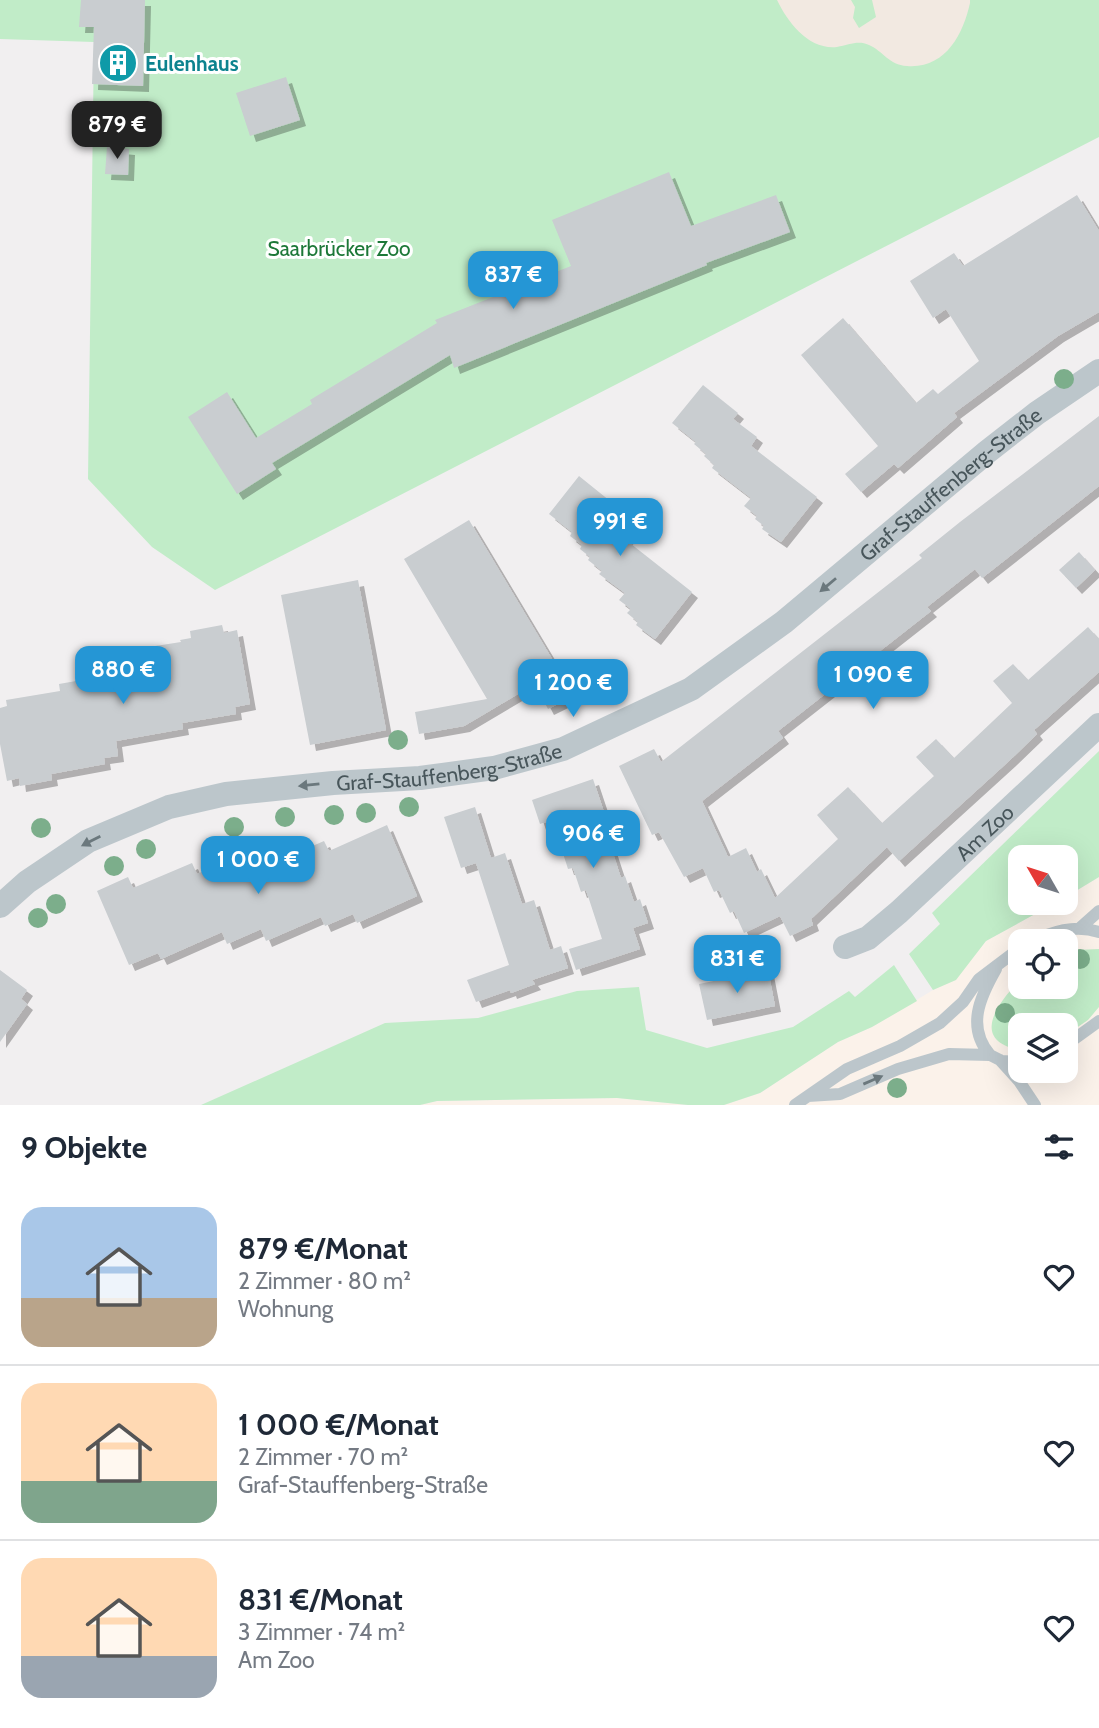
<!DOCTYPE html>
<html lang="de">
<meta charset="utf-8">
<style>
:root{--surface:#fff;--page:#f2f2f3;--text:#1f2937;--muted:#747a83;--line:#e0e1e3;--accent:#2596d5}
body{margin:0;font-family:Cabin,sans-serif;background:var(--page);color:var(--text);height:100vh;display:flex;flex-direction:column;font-size:26px;white-space:nowrap}
*{box-sizing:border-box;margin:0}
p{font-size:23px;color:var(--muted)}
.icon{flex:none;width:38px;height:38px;fill:none;stroke:currentColor;stroke-width:2;stroke-linecap:round;stroke-linejoin:round}
.map{position:relative;height:1105px;overflow:hidden}
.panel{display:flex;flex-direction:column;background:var(--surface);flex:1}
.panel>*{flex:none}
.needle{width:46px;rotate:309deg}
.controls{position:absolute;left:1008px;top:845px;display:grid;gap:14px}
.controls a{display:grid;place-items:center;width:70px;height:70px;border-radius:14px;background:var(--surface);box-shadow:0 7px 28px #0002;font-size:35px}
.price{position:absolute;translate:-50% -60px;padding:0 16px;border-radius:14px;background:var(--accent);color:#fff;font-size:23px;line-height:46px;filter:drop-shadow(0 2px 4px #0008)}
.price::after{content:'';position:absolute;left:50%;top:42px;width:21px;height:16px;margin-left:-10px;background:inherit;clip-path:polygon(0 0,100% 0,50% 100%)}
.price.on{background:#222;color:#fff}
ul{padding:0;list-style:none}
li{display:flex;align-items:center;gap:21px;height:175px;padding:0 21px}
li+li{border-top:2px solid var(--line)}
li span{display:grid;place-items:center;flex:none;width:196px;height:140px;border-radius:21px;color:#555}
li>.icon{margin-inline-start:auto}
span .icon{width:84px;height:84px;fill:#fffc;stroke-width:1}
li b{font-size:30px}
h2{display:flex;justify-content:space-between;align-items:center;height:84px;padding:0 21px;font-size:30px}
.map>svg:first-child{display:block}
</style>
<div class="map">
<svg width="1099" height="1105" viewBox="0 0 1099 1105">
<defs>
<filter id="shadow"><feDropShadow dx="6" dy="6" stdDeviation="0" flood-color="#0004"/></filter>
</defs>
<rect width="100%" height="100%" fill="#f1eff0"/>
<path fill="#fbf2ea" fill-rule="evenodd" d="M1099 877V1105H724L760 1093 838 1042 872 1027 933 990 955 980 986 941 1055 903H1066V897ZM1020 942H1066V987H1020ZM1020 1026H1066V1071H1020Z
M617 1098 688 1105H420L437 1101Z"/>
<path fill="#c1ecc8" d="M0 0H1099V137L215 590 152 547 88 479 94 42 0 39Z
M1099 751V877L1066 897V858H1020V903H1055L986 941 956 980 933 990 909 954 940 924 932 913Z
M1099 949V1007L1088 1020 1066 1035V1026H1020V1050C969 1040 998 1003 1020 980V987H1066V954L1076 950Z
M894 965 917 1001 872 1027 838 1042 760 1093 724 1105H688L617 1098 437 1101 420 1105H201L385 1023 478 1018 577 991 639 987 646 1030 707 1048 793 1027 849 991 855 997Z"/>
<path fill="#f2e9e1" d="M777 0H851L855 7 853 18 859 28 876 17 872 0H970V3C963 35 945 69 907 66 889 65 883 51 869 45 858 40 849 45 837 47 809 50 788 23 777 0Z"/>
<path fill="#c9cdd0" filter="url(#shadow)" d="M81 0H145L143 86 92 84 94 27H79Z
M286 77 300 120 250 136 236 93Z
M107 147 129 149 128 175 105 174Z
M669 172 691 226 776 195 790 232 706 263 707 265 454 368 450 355 272 463 276 469 237 494 188 417 227 392 256 438 312 404 310 400 437 323 435 320 571 266 552 220Z
M1077 195 1099 231V312L1058 336 954 413 957 417 898 468 894 464 861 492 845 474 878 446 801 355 843 318 916 403 933 389 938 394 979 361 946 309 933 318 910 281 954 253 963 266Z
M703 385 738 413 733 419 757 437 751 446 817 497 781 542 762 529 764 526 755 519 757 516 744 506 751 498 712 468 714 465 704 456 706 454 694 444 696 442 672 423Z
M1099 416V486L982 578 975 569 927 607 931 611 778 731 783 738 702 801 728 857 746 848 757 872 761 869 775 898 838 839 817 815 848 787 882 823 934 776 916 757 936 739 954 758 1012 703 993 681 1013 664 1028 680 1088 627 1099 639V672L1034 730 1037 734 1010 760 899 861 887 847 811 919 813 925 790 936 780 916 744 933 734 911 730 913 719 890 714 892 703 868 684 877 659 832 652 835 619 766 654 749 661 762 922 558 919 555 960 522Z
M579 476 615 505 610 511 634 529 626 540 692 592 655 639 636 625 638 622 627 613 631 609 619 600 625 593 599 574 602 571 588 560 590 557 580 549 582 545 570 536 572 532 549 514Z
M469 520 564 679 587 667H595L603 682 548 709 535 684 464 726 419 734 415 712 487 699 404 559Z
M1079 552 1095 570 1076 588 1059 570Z
M358 580 386 730 310 745 281 595Z
M222 625 224 633 237 630 250 704 235 707 236 714 182 723 183 729 116 741 118 756 104 758 105 764 51 774 52 780 20 786 19 778 7 781 0 744V708L7 706 6 700 60 691 59 684 127 672 124 657 137 655 136 649 181 642 180 640 191 638 190 631Z
M593 779 609 827 605 829 621 878 625 876 634 902 640 899 648 923 633 928 640 949 576 970 569 949 602 939 586 890 581 892 573 868 568 869 560 844 553 846 546 822 540 824 532 800Z
M475 807 491 858 505 853 522 904 534 900 550 950 561 946 568 968 532 980 535 984 511 993 510 990 476 1002 467 980 509 965 476 863 461 868 444 817Z
M387 825 417 896 357 923 353 914 325 926 321 917 266 941 261 929 227 944 222 932 161 959 158 953 129 965 97 891 128 877 133 888 192 863 197 874 227 861 231 871 290 846 294 854 324 841 329 851Z
M0 970 27 990 21 999 27 1004 0 1042Z
M768 970 775 1006 707 1020 699 984Z"/>
<g fill="none" stroke-linecap="round" stroke-linejoin="round">
<path stroke="#bcc6cb" stroke-width="12" d="M1081 927 1099 911
M1030 942C1053 932 1074 924 1099 932
M1066 1045 1099 1021
M990 1055C966 1027 980 997 996 969
M1000 1060 1019 1081 1035 1105
M808 1096 840 1094 898 1069 949 1054 990 1055 1002 1061 1020 1062
M795 1105 847 1069 900 1046 940 1023 963 1002 979 979 1020 948"/>
<g stroke="#bcc6cb" stroke-width="24">
<path id="s1" d="M0 906 27 882 88 841 169 807 226 794 333 783 420 778 494 768 563 749 691 689 784 622 987 452 1037 413 1099 371"/>
<path id="s2" d="M845 947 868 938 899 912 1099 725"/>
</g>
</g>
<g fill="#7cae8b">
<circle cx="1064" cy="379" r="10"/>
<circle cx="398" cy="740" r="10"/>
<circle cx="409" cy="807" r="10"/>
<circle cx="366" cy="813" r="10"/>
<circle cx="334" cy="815" r="10"/>
<circle cx="285" cy="817" r="10"/>
<circle cx="234" cy="827" r="10"/>
<circle cx="41" cy="828" r="10"/>
<circle cx="146" cy="849" r="10"/>
<circle cx="114" cy="866" r="10"/>
<circle cx="56" cy="904" r="10"/>
<circle cx="38" cy="918" r="10"/>
<circle cx="1080" cy="959" r="10"/>
<circle cx="1005" cy="1013" r="10"/>
<circle cx="897" cy="1088" r="10"/>
</g>
<defs><path id="oneway-solid" d="M-6-.8H1V-3.2L6.5 0L1 3.2V.8H-6Z" transform="scale(1.75)"/></defs>
<g fill="#6b787d">
<use href="#oneway-solid" transform="translate(828 585) rotate(140)"/>
<use href="#oneway-solid" transform="translate(309 785) rotate(174)"/>
<use href="#oneway-solid" transform="translate(91 841) rotate(153)"/>
<use href="#oneway-solid" transform="translate(873 1080) rotate(-23)"/>
</g>
<defs>
<symbol id="building-disc" viewBox="-11 -11 22 22"><circle r="9.5" fill="#0f9aa8" stroke="#fff"/><path d="M-4-6H4V6H1V3H-1V6H-4ZM-2.5-4.3h1.7v1.8h-1.7ZM.8-4.3h1.7v1.8H.8ZM-2.5-1h1.7V.8h-1.7ZM.8-1h1.7V.8H.8Z" fill="#fff"/></symbol>
</defs>
<g fill-rule="evenodd">
<use href="#building-disc" x="96" y="41" width="44" height="44"/>
</g>
<g text-anchor="middle" dominant-baseline="central" stroke-width="6" stroke-linejoin="round" paint-order="stroke">
<g font-size="21" font-weight="bold" fill="#0d838f" stroke="#fff" text-anchor="start">
<text x="145" y="63">Eulenhaus</text>
</g>
<g font-size="21" fill="#1d7838" stroke="#fff">
<text x="339" y="248">Saarbrücker Zoo</text>
</g>
<g font-size="21" fill="#48565b" stroke="#fff">
<text stroke="none"><textPath href="#s1" startOffset="1069">Graf-Stauffenberg-Straße</textPath></text>
<text stroke="none"><textPath href="#s1" startOffset="481">Graf-Stauffenberg-Straße</textPath></text>
<text stroke="none"><textPath href="#s2" startOffset="182">Am Zoo</textPath></text>
</g>
</g>
</svg>
<div class="controls">
<a><svg class="needle" viewBox="-14 -14 28 28"><path d="M0-13l5 13h-10z" fill="#e53935"/><path d="M0 13l5-13h-10z" fill="#747a83"/></svg></a>
<a><svg class="icon" aria-label="locate" viewBox="0 0 24 24"><circle cx="12" cy="12" r="6"/><path d="M12 2v4M12 18v4M2 12h4M18 12h4"/></svg></a>
<a><svg class="icon" aria-label="layers" viewBox="0 0 24 24"><path d="M12 4l9 5-9 5-9-5zM3 14l9 5 9-5"/></svg></a>
</div>
<b class="price on" style="left:117px;top:161px">879 €</b>
<b class="price" style="left:513px;top:311px">837 €</b>
<b class="price" style="left:620px;top:558px">991 €</b>
<b class="price" style="left:123px;top:706px">880 €</b>
<b class="price" style="left:873px;top:711px">1 090 €</b>
<b class="price" style="left:573px;top:719px">1 200 €</b>
<b class="price" style="left:593px;top:870px">906 €</b>
<b class="price" style="left:258px;top:896px">1 000 €</b>
<b class="price" style="left:737px;top:995px">831 €</b>
</div>
<section class="panel">
<h2>9 Objekte<svg class="icon" aria-label="filters" viewBox="0 0 24 24"><path d="M4 7h16M4 17h16"/><circle cx="9" cy="7" r="2"/><circle cx="15" cy="17" r="2"/></svg></h2>
<ul>
<li><span style="background:linear-gradient(#a9c7e8 65%,#b9a48a 0)"><svg class="icon" aria-label="home" viewBox="0 0 24 24"><path d="M3 11l9-7 9 7M6 9v11h12V9"/></svg></span><div><b>879 €/Monat</b><p>2 Zimmer · 80 m²</p><p>Wohnung</p></div><svg class="icon" aria-label="heart" viewBox="0 0 24 24"><path d="M12 20l-8-8c-3-5 5-10 8-4 3-6 11-1 8 4z"/></svg></li>
<li><span style="background:linear-gradient(#ffd9b3 70%,#7fa58c 0)"><svg class="icon" aria-label="home" viewBox="0 0 24 24"><path d="M3 11l9-7 9 7M6 9v11h12V9"/></svg></span><div><b>1 000 €/Monat</b><p>2 Zimmer · 70 m²</p><p>Graf-Stauffenberg-Straße</p></div><svg class="icon" aria-label="heart" viewBox="0 0 24 24"><path d="M12 20l-8-8c-3-5 5-10 8-4 3-6 11-1 8 4z"/></svg></li>
<li><span style="background:linear-gradient(#ffd9b3 70%,#9aa5b1 0)"><svg class="icon" aria-label="home" viewBox="0 0 24 24"><path d="M3 11l9-7 9 7M6 9v11h12V9"/></svg></span><div><b>831 €/Monat</b><p>3 Zimmer · 74 m²</p><p>Am Zoo</p></div><svg class="icon" aria-label="heart" viewBox="0 0 24 24"><path d="M12 20l-8-8c-3-5 5-10 8-4 3-6 11-1 8 4z"/></svg></li>
</ul>
</section>
